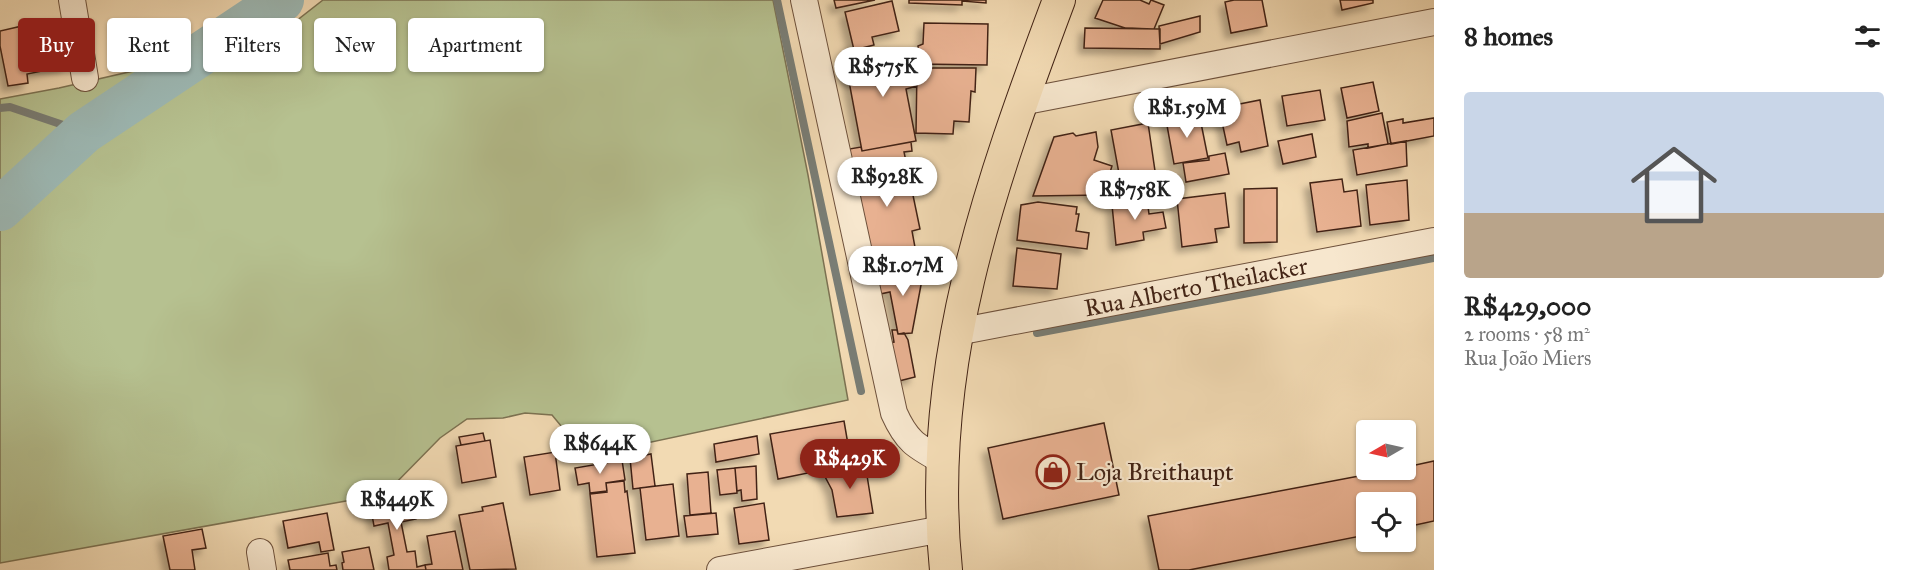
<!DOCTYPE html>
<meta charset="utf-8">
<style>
:root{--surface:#fff;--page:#f6f6f6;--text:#222;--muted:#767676;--line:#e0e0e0;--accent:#8f2418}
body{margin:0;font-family:"IM FELL Great Primer",serif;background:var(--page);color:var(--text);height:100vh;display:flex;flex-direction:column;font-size:22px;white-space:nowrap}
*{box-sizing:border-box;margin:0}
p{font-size:20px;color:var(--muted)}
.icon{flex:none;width:33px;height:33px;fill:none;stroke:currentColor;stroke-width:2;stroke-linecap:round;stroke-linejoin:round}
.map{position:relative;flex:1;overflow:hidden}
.side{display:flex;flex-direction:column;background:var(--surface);width:480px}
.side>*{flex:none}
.hud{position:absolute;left:18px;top:18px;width:570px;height:54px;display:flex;gap:12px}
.needle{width:39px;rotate:261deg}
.fabs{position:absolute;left:1356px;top:420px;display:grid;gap:12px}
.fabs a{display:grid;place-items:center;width:60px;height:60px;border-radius:6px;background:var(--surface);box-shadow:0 2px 4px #0004;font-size:30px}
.price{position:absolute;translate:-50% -51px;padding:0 14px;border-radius:21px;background:#fff;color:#222;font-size:20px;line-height:39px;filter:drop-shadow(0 2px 3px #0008)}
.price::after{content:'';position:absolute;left:50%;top:36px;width:18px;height:14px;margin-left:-9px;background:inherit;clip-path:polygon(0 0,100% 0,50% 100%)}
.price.selected{background:var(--accent);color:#fff}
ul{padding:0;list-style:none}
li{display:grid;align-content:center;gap:12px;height:318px;padding:0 30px}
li+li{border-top:2px solid var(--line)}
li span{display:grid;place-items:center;height:186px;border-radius:6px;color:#555}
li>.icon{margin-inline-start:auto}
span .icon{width:108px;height:108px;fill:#fffc;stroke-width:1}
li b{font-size:26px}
h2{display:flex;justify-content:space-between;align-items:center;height:72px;padding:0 30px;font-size:26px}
.tag{padding:0 21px;border-radius:6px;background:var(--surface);box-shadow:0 2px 4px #0004;font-size:21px;line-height:54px}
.tag.selected{background:var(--accent);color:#fff}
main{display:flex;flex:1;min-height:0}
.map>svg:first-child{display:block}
</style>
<main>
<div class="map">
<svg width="1434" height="570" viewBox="0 0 1434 570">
<defs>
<filter id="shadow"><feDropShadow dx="-5.5" dy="5.5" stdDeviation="3" flood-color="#0004"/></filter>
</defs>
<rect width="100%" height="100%" fill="#f2dab3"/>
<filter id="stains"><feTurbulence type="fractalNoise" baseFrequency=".00333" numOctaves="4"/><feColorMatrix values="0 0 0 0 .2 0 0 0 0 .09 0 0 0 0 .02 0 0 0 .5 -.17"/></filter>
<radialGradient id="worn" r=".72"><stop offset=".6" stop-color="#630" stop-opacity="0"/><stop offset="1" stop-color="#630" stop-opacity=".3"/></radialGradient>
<path fill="#b6c190" stroke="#7c7252" stroke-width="1.5" d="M323 0H773L808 175 848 400 586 456 552 415 525 413 503 418 467 419 440 438 385 494 0 563V99L59 88 273 39Z"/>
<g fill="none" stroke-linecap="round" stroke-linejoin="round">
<path stroke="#797d75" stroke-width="8" d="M777 0 861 391
M0 108 10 107 84 132
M1037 333 1434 258"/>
<path stroke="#9db9b5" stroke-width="44" d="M0 209 84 132 282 0"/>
</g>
<path fill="#e8b191" stroke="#422315" stroke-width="1.5" filter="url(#shadow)" d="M834 0H875L836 8Z
M909 0H986V3L962 1V5L909 3Z
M1103 0H1140L1149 4 1151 0 1164 5 1154 29 1125 28 1095 18Z
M1234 0H1262L1267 26 1231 33 1225 2Z
M1340 0H1373V3L1342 10Z
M892 1 899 31 872 37 874 45 854 50 845 12Z
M1200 16V32L1160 44 1159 26Z
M924 23 988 24 987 65 919 64 918 46 923 44Z
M22 26 24 41 60 33 67 66 27 74 28 83 8 86 0 46V31Z
M1085 28 1160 29V49L1084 48Z
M910 48 917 86 906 89 916 141 862 151 845 60Z
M917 68H976L975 92 971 91 969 122 954 121 953 134 916 133Z
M1373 82 1379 111 1347 118 1341 88Z
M1320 90 1325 120 1287 126 1282 96Z
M1260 100 1268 146 1241 152 1239 142 1227 145 1219 108Z
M1199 113 1208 158 1174 164 1166 120Z
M1382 113 1388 144 1368 148V144L1349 147 1347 121Z
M1434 118V136L1391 144 1387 122 1403 119V123Z
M1148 123 1155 171 1120 179 1111 130Z
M1096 132 1098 147 1094 160 1112 166 1103 195 1033 196 1054 137 1073 133 1076 136Z
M1312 134 1316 157 1283 164 1278 141Z
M1406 141 1407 166 1357 175 1353 150Z
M911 142 912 151 904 152 920 229 912 231 919 269 874 279 849 149 861 147 862 151Z
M1225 153 1229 174 1186 182 1183 163 1209 160V156Z
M1342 179 1344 192 1357 190 1361 226 1317 232 1310 183Z
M1407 180 1409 220 1370 225 1366 185Z
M1277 188V242L1244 243V189Z
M1225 193 1229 227 1215 229 1217 242 1182 247 1177 199Z
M1147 199 1149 214 1163 212 1166 228 1143 232 1144 240 1116 245 1112 205Z
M1038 202 1077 207 1076 214H1079L1076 231 1089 233 1087 249 1017 240 1021 205Z
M1017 248 1061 254 1057 289 1013 286Z
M924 269 912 333 898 334 890 292 880 294 877 278Z
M892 330H897L898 334 904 333 908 340 915 377 895 382 887 343 894 342Z
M844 421 850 456H848L850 466 822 471 821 461H818L807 463 808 473 778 479 770 434Z
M1104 423 1119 495 1003 519 988 448Z
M483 433 485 441 461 445 459 437Z
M757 436 759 454 716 462 714 444Z
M490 440 496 477 462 483 456 446Z
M555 452 560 490 530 495 524 457Z
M651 454 655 486 633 489 630 458Z
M622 460 625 480 606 483 607 491 590 493 589 483 578 485 575 468Z
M1434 461V521L1406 527V502H1366V535L1189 570H1159L1148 516 1391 470H1406V467Z
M865 463 873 513 837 517 832 490 822 471Z
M756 466 757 499 742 501 741 490 737 491 735 468Z
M735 468 737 493 720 495 717 470Z
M708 472 711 513 690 515 687 474Z
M624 481 625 492 627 491 635 553 597 557 590 494 607 492 606 483Z
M673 484 679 536 646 540 640 488Z
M412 497 416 519 401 522 407 552 415 551 417 567 425 565 426 570H389L387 557 394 555 388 523 374 526 370 504Z
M503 503 516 569 470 570 459 515 483 511 482 507Z
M764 503 769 540 739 544 734 508Z
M327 513 334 550 321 552 319 542 288 548 283 521Z
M716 513 718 534 687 537 684 516Z
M202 529 206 548 192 550 195 570H170L163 536Z
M455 531 463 570H426L425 565 432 564 427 536Z
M369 547 374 570H343L342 563 344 562 342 552Z
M328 553 330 566 336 565 337 570H290L288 560Z"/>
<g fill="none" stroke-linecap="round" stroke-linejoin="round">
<defs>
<path id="minor" d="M72 0 85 78
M804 0 894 413C907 442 916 446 943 461
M1021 102 1434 22
M957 332 1434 241
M260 552 263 570
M720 570 943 529"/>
<path id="major" d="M946 570C925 367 989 187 1059 0"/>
</defs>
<use href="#minor" stroke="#6e513c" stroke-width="28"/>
<use href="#major" stroke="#422315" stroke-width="34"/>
<use href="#minor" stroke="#f7e7ce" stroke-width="26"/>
<use href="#major" stroke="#f2dab3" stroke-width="32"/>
</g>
<defs>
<symbol id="shop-ring" viewBox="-11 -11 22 22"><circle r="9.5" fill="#f7e7ce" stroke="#8f2418" stroke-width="1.5"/><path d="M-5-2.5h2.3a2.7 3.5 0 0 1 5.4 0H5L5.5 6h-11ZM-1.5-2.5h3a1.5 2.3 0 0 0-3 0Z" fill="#8f2418"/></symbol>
</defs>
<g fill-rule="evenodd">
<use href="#shop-ring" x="1034" y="453" width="38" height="38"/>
</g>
<g text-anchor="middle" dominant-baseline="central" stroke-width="4.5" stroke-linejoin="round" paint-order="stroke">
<g font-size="24" fill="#422315" stroke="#f7e7ce">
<text transform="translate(1196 287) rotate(-11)">Rua Alberto Theilacker</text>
</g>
<g font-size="24" fill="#422315" stroke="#f7e7ce" text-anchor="start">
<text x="1076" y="472">Loja Breithaupt</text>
</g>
</g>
<rect width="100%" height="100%" filter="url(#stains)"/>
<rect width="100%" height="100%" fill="url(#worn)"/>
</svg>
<div class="fabs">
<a><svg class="needle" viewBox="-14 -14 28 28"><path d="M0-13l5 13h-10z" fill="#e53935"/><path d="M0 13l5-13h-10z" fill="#767676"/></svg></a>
<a><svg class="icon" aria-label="locate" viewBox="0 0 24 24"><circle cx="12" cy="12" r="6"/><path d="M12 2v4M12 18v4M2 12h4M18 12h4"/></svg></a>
</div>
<b class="price" style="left:883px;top:98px">R$575K</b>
<b class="price" style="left:1187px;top:139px">R$1.59M</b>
<b class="price" style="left:887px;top:208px">R$928K</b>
<b class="price" style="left:1135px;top:221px">R$758K</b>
<b class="price" style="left:903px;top:297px">R$1.07M</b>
<b class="price" style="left:600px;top:475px">R$644K</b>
<b class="price selected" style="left:850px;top:490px">R$429K</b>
<b class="price" style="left:397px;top:531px">R$449K</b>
<div class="hud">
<a class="tag selected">Buy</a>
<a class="tag">Rent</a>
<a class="tag">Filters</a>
<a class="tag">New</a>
<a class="tag">Apartment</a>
</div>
</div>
<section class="side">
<h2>8 homes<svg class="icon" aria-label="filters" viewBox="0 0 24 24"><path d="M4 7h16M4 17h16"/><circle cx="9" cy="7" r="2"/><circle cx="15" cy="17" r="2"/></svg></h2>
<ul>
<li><span style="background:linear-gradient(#c9d6e8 65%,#b9a48a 0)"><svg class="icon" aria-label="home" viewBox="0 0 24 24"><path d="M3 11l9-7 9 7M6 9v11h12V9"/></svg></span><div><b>R$429,000</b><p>2 rooms · 58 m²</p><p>Rua João Miers</p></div></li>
</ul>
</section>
</main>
